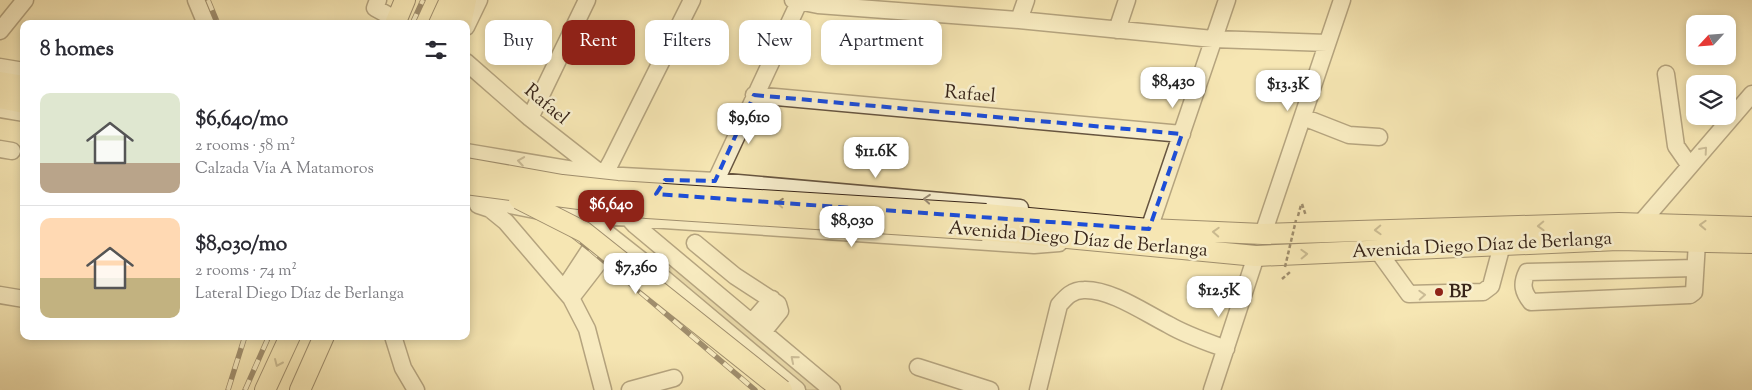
<!DOCTYPE html>
<meta charset="utf-8">
<style>
:root{--surface:#fff;--page:#f7f7f7;--text:#2b2b33;--muted:#7c7c81;--line:#e1e1e2;--accent:#8f2418}
body{margin:0;font-family:"Sorts Mill Goudy",serif;background:var(--page);color:var(--text);height:100vh;display:flex;flex-direction:column;font-size:19px;white-space:nowrap}
*{box-sizing:border-box;margin:0}
p{font-size:16px;color:var(--muted)}
.icon{flex:none;width:28px;height:28px;fill:none;stroke:currentColor;stroke-width:2;stroke-linecap:round;stroke-linejoin:round}
.map{position:relative;flex:1;overflow:hidden}
.details{position:absolute;left:20px;top:20px;width:450px;height:320px;display:flex;flex-direction:column;background:var(--surface);border-radius:10px;box-shadow:0 2px 8px #0003}
.details>*{flex:none}
.guide{position:absolute;left:485px;top:20px;width:475px;height:45px;display:flex;gap:10px}
.needle{width:32px;rotate:244deg}
.fabs{position:absolute;left:1686px;top:15px;display:grid;gap:10px}
.fabs a{display:grid;place-items:center;width:50px;height:50px;border-radius:10px;background:var(--surface);box-shadow:0 2px 8px #0003;font-size:25px}
.price{position:absolute;translate:-50% -42px;padding:0 11px;border-radius:10px;background:#fff;color:#222;font-size:16px;line-height:32px;filter:drop-shadow(0 1px 2px #0008)}
.price::after{content:'';position:absolute;left:50%;top:30px;width:15px;height:11px;margin-left:-8px;background:inherit;clip-path:polygon(0 0,100% 0,50% 100%)}
.price.on{background:var(--accent);color:#fff}
ul{padding:0;list-style:none}
li{display:flex;align-items:center;gap:15px;height:125px;padding:0 20px}
li+li{border-top:1px solid var(--line)}
li span{display:grid;place-items:center;flex:none;width:140px;height:100px;border-radius:10px;color:#555}
li>.icon{margin-inline-start:auto}
span .icon{width:60px;height:60px;fill:#fffc;stroke-width:1}
li b{font-size:21px}
h2{display:flex;justify-content:space-between;align-items:center;height:60px;padding:0 20px;font-size:21px}
.pill{padding:0 18px;border-radius:10px;background:var(--surface);box-shadow:0 2px 8px #0003;font-size:18px;line-height:45px}
.pill.on{background:var(--accent);color:#fff}
.map>svg:first-child{display:block}
</style>
<div class="map">
<svg width="1752" height="390" viewBox="0 0 1752 390">
<rect width="100%" height="100%" fill="#f5e6b3"/>
<filter id="stains"><feTurbulence type="fractalNoise" baseFrequency=".004" numOctaves="4"/><feColorMatrix values="0 0 0 0 .2 0 0 0 0 .09 0 0 0 0 .02 0 0 0 .5 -.17"/></filter>
<radialGradient id="worn" r=".72"><stop offset=".6" stop-color="#630" stop-opacity="0"/><stop offset="1" stop-color="#630" stop-opacity=".3"/></radialGradient>
<path fill="#d5c599" stroke="#867559" d="M672 264 821 390H803L666 274Z"/>
<g fill="none" stroke-linecap="round" stroke-linejoin="round">
<defs>
<path id="minor" d="M196 0 206 24
M378 0 375 8 397 20
M793 0 818 5 1019 20 1213 39 1327 43
M1019 20 1026 0
M466 27 479 0
M1117 30 1127 0
M0 31 25 0
M466 62 530 118 599 172
M0 67 24 71
M1666 74 1676 146 1690 166
M754 95 1182 134
M0 109 24 113
M1303 117 1349 135 1379 137
M530 118 587 0
M0 149 12 151
M466 152 604 175 715 181 1020 208
M599 183 611 162 692 0
M711 191 800 0
M466 196 545 212 1034 245 1059 243
M478 205 490 209 506 222 571 298 587 329 603 390
M594 206 597 222 603 230 655 271 797 390
M625 214 635 225 832 390
M1149 229 1227 0
M1634 231 1752 94
M1263 234 1342 0
M695 243 735 276 778 304 780 311 763 332
M1378 251 1409 294 1483 292 1491 286 1502 245
M1695 268 1527 272C1521 284 1523 292 1531 302L1690 295 1694 292 1697 242
M564 289 602 231
M0 295 24 299
M571 298 605 254
M752 322 772 299
M393 336 403 368 416 390
M918 367 990 390
M630 390 674 378
M1038 390 1059 305C1066 297 1072 290 1084 290 1111 289 1145 313 1169 325 1186 335 1207 342 1226 349
M1212 390 1256 256"/>
<path id="major" d="M395 24 405 0
M439 24 450 0
M461 24 466 0
M0 82 24 86
M0 98 24 103
M986 214 1149 229 1263 234 1619 223 1752 227
M983 230 1256 256 1618 240 1752 243
M265 390 290 336
M300 390 324 336"/>
</defs>
<use href="#minor" stroke="#675540" stroke-width="19"/>
<use href="#major" stroke="#382519" stroke-width="22"/>
<path stroke="#382519" stroke-width="2.5" stroke-dasharray="4 2.5" stroke-linecap="butt" d="M1302 204 1306 216
M1298 216 1301 205
M1282 279 1290 272"/>
<use href="#minor" stroke="#f8efce" stroke-width="16"/>
<use href="#major" stroke="#f5e6b3" stroke-width="20"/>
<defs>
<path id="rail" d="M208 0 218 24
M412 24 423 0
M538 208 590 249 755 390
M228 390 245 336
M245 390 269 336"/>
</defs>
<use href="#rail" stroke="#382519" stroke-width="5.5"/>
<use href="#rail" stroke="#f8efce" stroke-width="4" stroke-dasharray="11" stroke-linecap="butt"/>
<defs>
<path id="major-bridge" d="M466 168 562 185 617 191 986 214
M466 184 647 208 983 230
M519 199 584 232 782 390"/>
</defs>
<use href="#major-bridge" stroke="#382519" stroke-width="22" stroke-linecap="butt"/>
<path stroke="#382519" stroke-width="2.5" stroke-dasharray="4 2.5" stroke-linecap="butt" d="M1285 267 1296 220"/>
<use href="#major-bridge" stroke="#f5e6b3" stroke-width="20"/>
</g>
<defs><path id="oneway-chevron" d="M-2-3.5L2.5 0L-2 3.5" fill="none" stroke-width="1.6" stroke-linecap="round" stroke-linejoin="round" transform="scale(1.25)"/></defs>
<g stroke="#988a74">
<use href="#oneway-chevron" transform="translate(1704 150) rotate(-49)"/>
<use href="#oneway-chevron" transform="translate(521 161) rotate(-171)"/>
<use href="#oneway-chevron" transform="translate(927 199) rotate(-175)"/>
<use href="#oneway-chevron" transform="translate(1422 295) rotate(-3)"/>
<use href="#oneway-chevron" transform="translate(794 359) rotate(-140)"/>
</g>
<g stroke="#968666">
<use href="#oneway-chevron" transform="translate(780 203) rotate(-176)"/>
<use href="#oneway-chevron" transform="translate(1703 225) rotate(-178)"/>
<use href="#oneway-chevron" transform="translate(1541 226) rotate(178)"/>
<use href="#oneway-chevron" transform="translate(1378 230) rotate(178)"/>
<use href="#oneway-chevron" transform="translate(1216 232) rotate(-177)"/>
<use href="#oneway-chevron" transform="translate(1304 254) rotate(-2)"/>
<use href="#oneway-chevron" transform="translate(278 363) rotate(114)"/>
</g>
<path d="M0 0H1752V390H0ZM754 95 1182 134 1149 229 656 194 665 180 715 181Z" fill="#f5e6b3" fill-opacity=".55" fill-rule="evenodd"/>
<path fill="none" stroke="#1d4ed8" stroke-width="4" stroke-dasharray="10 6" stroke-linejoin="round" d="M754 95 1182 134 1149 229 656 194 665 180 715 181Z"/>
<circle fill="#8f2418" stroke="#f8efce" stroke-width="2" cx="1439" cy="292" r="5"/>
<g text-anchor="middle" dominant-baseline="central" stroke-width="5" stroke-linejoin="round" paint-order="stroke">
<g font-size="19" fill="#382519" stroke="#f8efce">
<text transform="translate(970 95) rotate(5)">Rafael</text>
<text transform="translate(546 105) rotate(40)">Rafael</text>
<text transform="translate(1078 240) rotate(5)">Avenida Diego Díaz de Berlanga</text>
<text transform="translate(1482 246) rotate(-3)">Avenida Diego Díaz de Berlanga</text>
</g>
<g font-size="19" font-weight="bold" fill="#382519" stroke="#f8efce" text-anchor="start">
<text x="1449" y="292">BP</text>
</g>
</g>
<rect width="100%" height="100%" filter="url(#stains)"/>
<rect width="100%" height="100%" fill="url(#worn)"/>
</svg>
<div class="fabs">
<a><svg class="needle" viewBox="-14 -14 28 28"><path d="M0-13l5 13h-10z" fill="#e53935"/><path d="M0 13l5-13h-10z" fill="#7c7c81"/></svg></a>
<a><svg class="icon" aria-label="layers" viewBox="0 0 24 24"><path d="M12 4l9 5-9 5-9-5zM3 14l9 5 9-5"/></svg></a>
</div>
<b class="price" style="left:1173px;top:109px">$8,430</b>
<b class="price" style="left:1288px;top:112px">$13.3K</b>
<b class="price" style="left:749px;top:145px">$9,610</b>
<b class="price" style="left:876px;top:179px">$11.6K</b>
<b class="price on" style="left:611px;top:232px">$6,640</b>
<b class="price" style="left:852px;top:248px">$8,030</b>
<b class="price" style="left:636px;top:295px">$7,360</b>
<b class="price" style="left:1219px;top:318px">$12.5K</b>
<div class="guide">
<a class="pill">Buy</a>
<a class="pill on">Rent</a>
<a class="pill">Filters</a>
<a class="pill">New</a>
<a class="pill">Apartment</a>
</div>
<section class="details">
<h2>8 homes<svg class="icon" aria-label="filters" viewBox="0 0 24 24"><path d="M4 7h16M4 17h16"/><circle cx="9" cy="7" r="2"/><circle cx="15" cy="17" r="2"/></svg></h2>
<ul>
<li><span style="background:linear-gradient(#dfe7d0 70%,#b9a48a 0)"><svg class="icon" aria-label="home" viewBox="0 0 24 24"><path d="M3 11l9-7 9 7M6 9v11h12V9"/></svg></span><div><b>$6,640/mo</b><p>2 rooms · 58 m²</p><p>Calzada Vía A Matamoros</p></div></li>
<li><span style="background:linear-gradient(#ffd9b3 60%,#c2b280 0)"><svg class="icon" aria-label="home" viewBox="0 0 24 24"><path d="M3 11l9-7 9 7M6 9v11h12V9"/></svg></span><div><b>$8,030/mo</b><p>2 rooms · 74 m²</p><p>Lateral Diego Díaz de Berlanga</p></div></li>
</ul>
</section>
</div>
